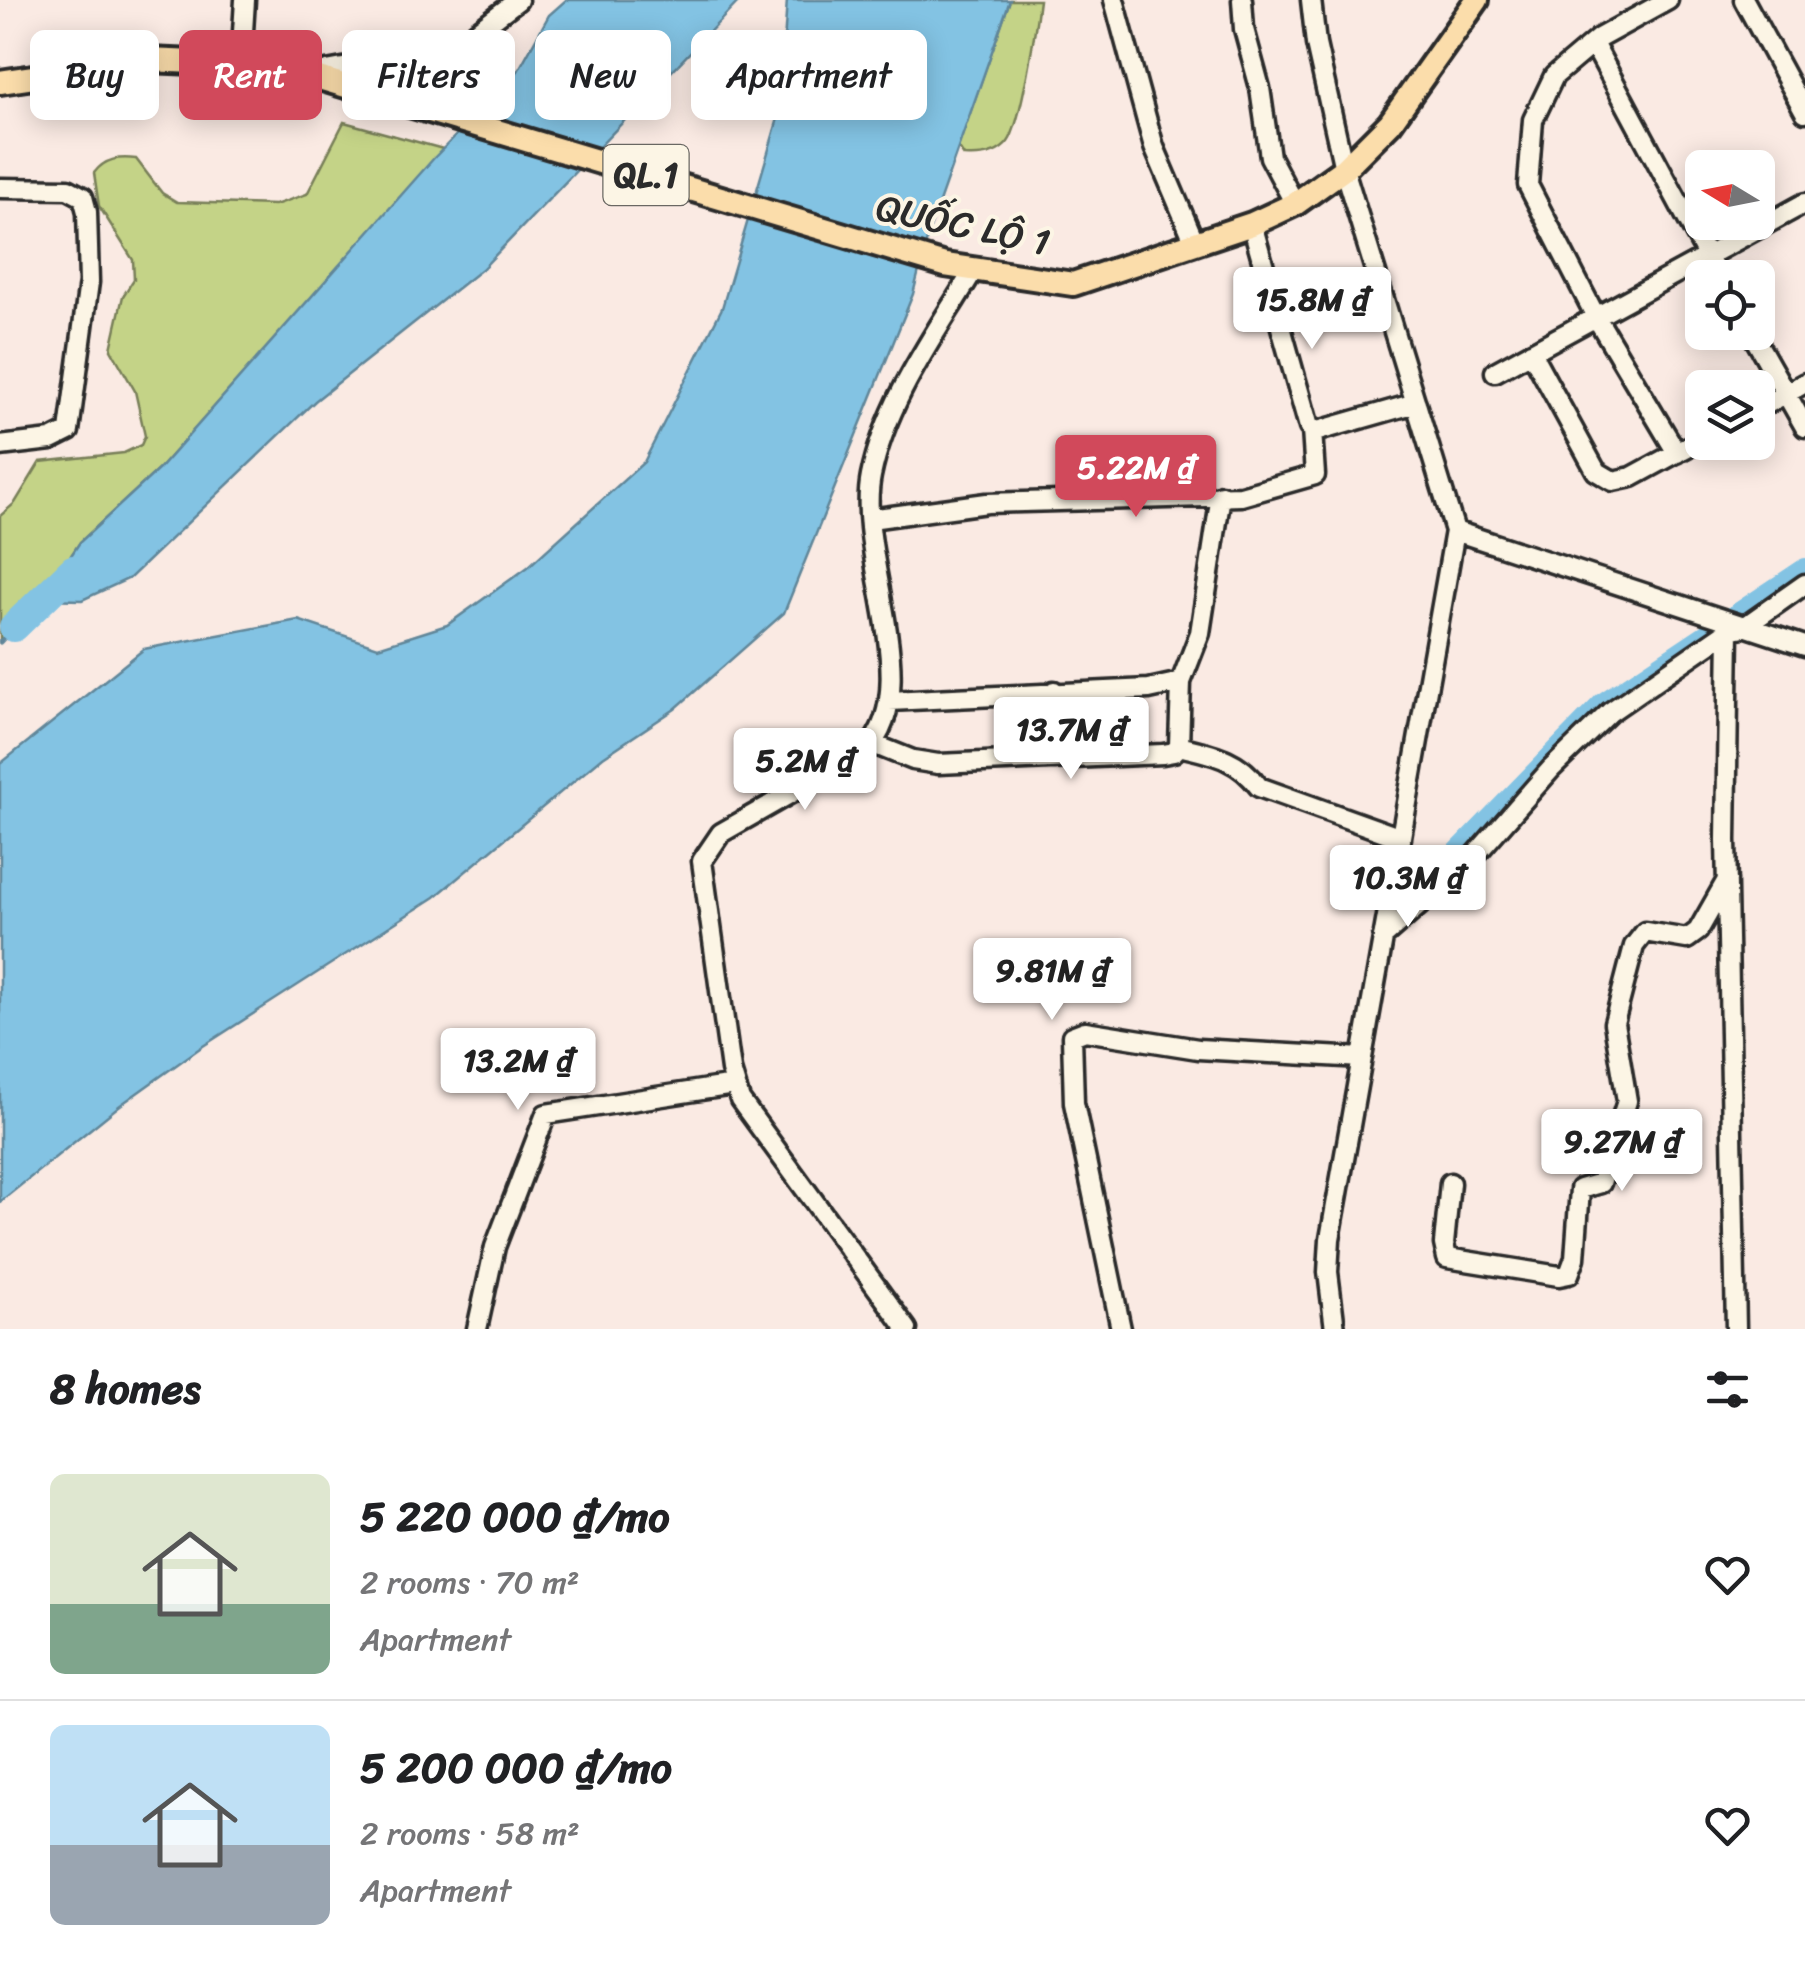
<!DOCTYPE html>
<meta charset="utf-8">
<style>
:root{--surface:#fff;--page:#f2f2f2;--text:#202124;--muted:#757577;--line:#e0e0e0;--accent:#d1495b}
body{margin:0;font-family:Sriracha,sans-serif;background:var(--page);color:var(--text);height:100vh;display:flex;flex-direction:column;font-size:38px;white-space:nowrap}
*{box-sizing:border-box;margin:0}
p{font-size:32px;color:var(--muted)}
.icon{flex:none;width:55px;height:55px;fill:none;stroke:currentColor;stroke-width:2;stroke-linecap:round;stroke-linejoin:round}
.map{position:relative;height:1329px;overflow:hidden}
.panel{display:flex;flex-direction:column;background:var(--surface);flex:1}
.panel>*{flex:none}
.top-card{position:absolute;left:30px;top:30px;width:1000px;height:90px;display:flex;gap:20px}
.needle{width:65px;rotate:280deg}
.buttons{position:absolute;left:1685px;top:150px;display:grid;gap:20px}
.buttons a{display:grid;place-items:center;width:90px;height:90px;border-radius:15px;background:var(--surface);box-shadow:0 5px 25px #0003;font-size:50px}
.price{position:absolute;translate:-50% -85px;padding:0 22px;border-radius:10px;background:#fff;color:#222;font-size:32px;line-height:65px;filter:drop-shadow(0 2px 5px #0008)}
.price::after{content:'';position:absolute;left:50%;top:60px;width:30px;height:22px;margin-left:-15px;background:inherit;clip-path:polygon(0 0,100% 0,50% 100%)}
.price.selected{background:var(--accent);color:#fff}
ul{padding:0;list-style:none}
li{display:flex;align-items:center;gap:30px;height:250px;padding:0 50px}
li+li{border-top:2px solid var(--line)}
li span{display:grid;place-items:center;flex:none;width:280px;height:200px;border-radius:15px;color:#555}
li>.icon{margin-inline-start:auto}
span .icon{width:120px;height:120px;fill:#fffc;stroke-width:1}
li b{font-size:42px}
h2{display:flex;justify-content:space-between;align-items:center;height:120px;padding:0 50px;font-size:42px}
.chip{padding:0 35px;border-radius:15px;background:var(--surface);box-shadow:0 5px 25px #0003;font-size:35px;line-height:90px}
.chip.selected{background:var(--accent);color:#fff}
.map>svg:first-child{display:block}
</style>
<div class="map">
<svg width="1805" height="1329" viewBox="0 0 1805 1329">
<rect width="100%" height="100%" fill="#faeae3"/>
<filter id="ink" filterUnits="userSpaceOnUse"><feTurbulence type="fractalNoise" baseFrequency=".01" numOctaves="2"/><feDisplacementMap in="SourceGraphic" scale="20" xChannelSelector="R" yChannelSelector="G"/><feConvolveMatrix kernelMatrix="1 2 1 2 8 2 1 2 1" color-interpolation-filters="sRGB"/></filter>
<g filter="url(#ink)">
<path fill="#c4d387" stroke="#787f59" stroke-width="2.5" d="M1010 0H1039C1036 25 1021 125 1008 142 998 155 979 157 964 156L958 147Z
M344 122 443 149 159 469 80 542 42 599 0 642V516L15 503 40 462 124 453 141 445 145 436 135 391 111 349 123 296 134 279 133 260 99 206 94 173C105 158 120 157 136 159L162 193 177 202 275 205 307 194Z"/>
<path fill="#83c3e3" stroke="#608699" stroke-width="2.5" d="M566 0H740L482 269 315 401 130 578 82 600 42 599 80 542 159 469 434 158 518 71 549 15Z
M787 0H1010L930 228 913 294 784 613 675 709 603 757 435 897 200 1048 119 1106 0 1202V764L144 649 298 620 378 647 447 625 528 567 644 462 722 308 779 115Z"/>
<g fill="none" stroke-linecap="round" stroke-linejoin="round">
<path stroke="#608699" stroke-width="5" d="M0 642 14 627"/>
<path stroke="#83c3e3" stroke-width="18" d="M1400 909 1602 702 1805 567"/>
<path stroke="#83c3e3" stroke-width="30" d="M14 627 73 570"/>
<defs>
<path id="minor" d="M1114 0 1154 147 1195 243
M1242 0 1244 29 1260 88 1270 157 1295 204
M1311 0 1316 44 1344 169 1455 531 1330 1239 1328 1272 1335 1329
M1668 0 1599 38 1554 76 1533 120 1528 185 1596 317 1677 453
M1744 0 1805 112
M1593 43 1719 278
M241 64 245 0
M310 74 441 50 472 35 518 0
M0 188 68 189 83 197 87 212 89 282 69 431 51 440 0 446
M1252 224 1309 427 1318 431 1416 403
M1751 332 1805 427
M1531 352 1596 471 1613 481 1632 477 1702 439
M1495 372 1805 203
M1758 409 1805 383
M870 519 987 503 1241 496 1315 475 1312 430
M1455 531 1805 646
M1054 691 1056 759
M889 701 1149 689 1181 682 1200 633 1221 495
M873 744 913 760 938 764 1163 754 1174 752 1179 746 1181 682
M1179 746C1212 754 1238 758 1259 787L1401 838
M1383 937 1471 860 1551 769 1610 712 1729 630
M1450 1183 1444 1244 1447 1258 1559 1276 1569 1274 1575 1258 1580 1189 1601 1183 1627 1101 1614 1023 1634 946 1645 932 1687 939 1698 931 1727 880
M477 1329 495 1247 546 1114 734 1085
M907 1329 740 1100 731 1070 702 861 721 833 865 751C927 690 855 555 871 476 886 401 935 335 973 271
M1121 1329 1074 1103 1072 1036 1085 1031 1198 1049 1362 1058
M1736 1329 1726 840 1729 630 1744 627 1805 584"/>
<path id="major" d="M0 82 148 60 241 64 309 75 945 265 1073 284 1252 224 1295 204 1344 169 1390 123 1477 0"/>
</defs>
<use href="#minor" stroke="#2b2b2b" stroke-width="25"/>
<use href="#major" stroke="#2b2b2b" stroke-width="30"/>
<use href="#minor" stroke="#fcf5e5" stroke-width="18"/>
<use href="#major" stroke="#fbddab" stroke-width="22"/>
</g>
</g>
<g text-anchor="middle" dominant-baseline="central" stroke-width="8" stroke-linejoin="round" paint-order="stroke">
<rect fill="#fcf5e5" stroke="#6a6863" stroke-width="2.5" x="603.5" y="145" width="85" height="60" rx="8"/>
<g font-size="35" font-weight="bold" fill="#2b2b2b">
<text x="646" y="175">QL.1</text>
</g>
<g font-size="38" fill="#2b2b2b" stroke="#fcf5e5">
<text transform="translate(963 225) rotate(12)">QUỐC LỘ 1</text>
</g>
</g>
</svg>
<div class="buttons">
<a><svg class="needle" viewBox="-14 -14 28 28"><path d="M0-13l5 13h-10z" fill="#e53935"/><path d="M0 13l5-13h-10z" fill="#757577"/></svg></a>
<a><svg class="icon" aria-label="locate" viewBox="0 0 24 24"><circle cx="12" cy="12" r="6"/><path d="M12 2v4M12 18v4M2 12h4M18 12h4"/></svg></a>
<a><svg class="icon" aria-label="layers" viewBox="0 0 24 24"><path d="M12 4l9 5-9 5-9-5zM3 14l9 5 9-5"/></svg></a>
</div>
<b class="price" style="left:1312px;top:352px">15.8M ₫</b>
<b class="price selected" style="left:1136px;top:520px">5.22M ₫</b>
<b class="price" style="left:1071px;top:782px">13.7M ₫</b>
<b class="price" style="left:805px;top:813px">5.2M ₫</b>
<b class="price" style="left:1408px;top:930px">10.3M ₫</b>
<b class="price" style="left:1052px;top:1023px">9.81M ₫</b>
<b class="price" style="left:518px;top:1113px">13.2M ₫</b>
<b class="price" style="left:1622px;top:1194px">9.27M ₫</b>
<div class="top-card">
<a class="chip">Buy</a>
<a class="chip selected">Rent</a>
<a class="chip">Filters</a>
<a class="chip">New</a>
<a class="chip">Apartment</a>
</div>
</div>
<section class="panel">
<h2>8 homes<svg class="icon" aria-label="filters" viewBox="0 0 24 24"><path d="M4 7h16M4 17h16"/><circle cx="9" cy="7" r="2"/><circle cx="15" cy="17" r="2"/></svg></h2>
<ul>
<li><span style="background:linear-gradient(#dfe7d0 65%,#7fa58c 0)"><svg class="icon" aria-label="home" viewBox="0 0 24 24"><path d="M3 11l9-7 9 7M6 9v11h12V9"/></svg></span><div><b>5 220 000 ₫/mo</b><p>2 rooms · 70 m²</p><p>Apartment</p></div><svg class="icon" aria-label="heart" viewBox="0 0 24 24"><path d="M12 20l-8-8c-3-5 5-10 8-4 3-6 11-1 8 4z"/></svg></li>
<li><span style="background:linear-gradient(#bfe0f5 60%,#9aa5b1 0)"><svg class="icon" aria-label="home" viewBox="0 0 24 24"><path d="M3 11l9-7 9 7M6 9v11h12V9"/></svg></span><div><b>5 200 000 ₫/mo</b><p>2 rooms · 58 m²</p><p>Apartment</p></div><svg class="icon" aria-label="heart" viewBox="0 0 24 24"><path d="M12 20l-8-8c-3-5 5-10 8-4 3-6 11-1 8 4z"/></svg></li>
</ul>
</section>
